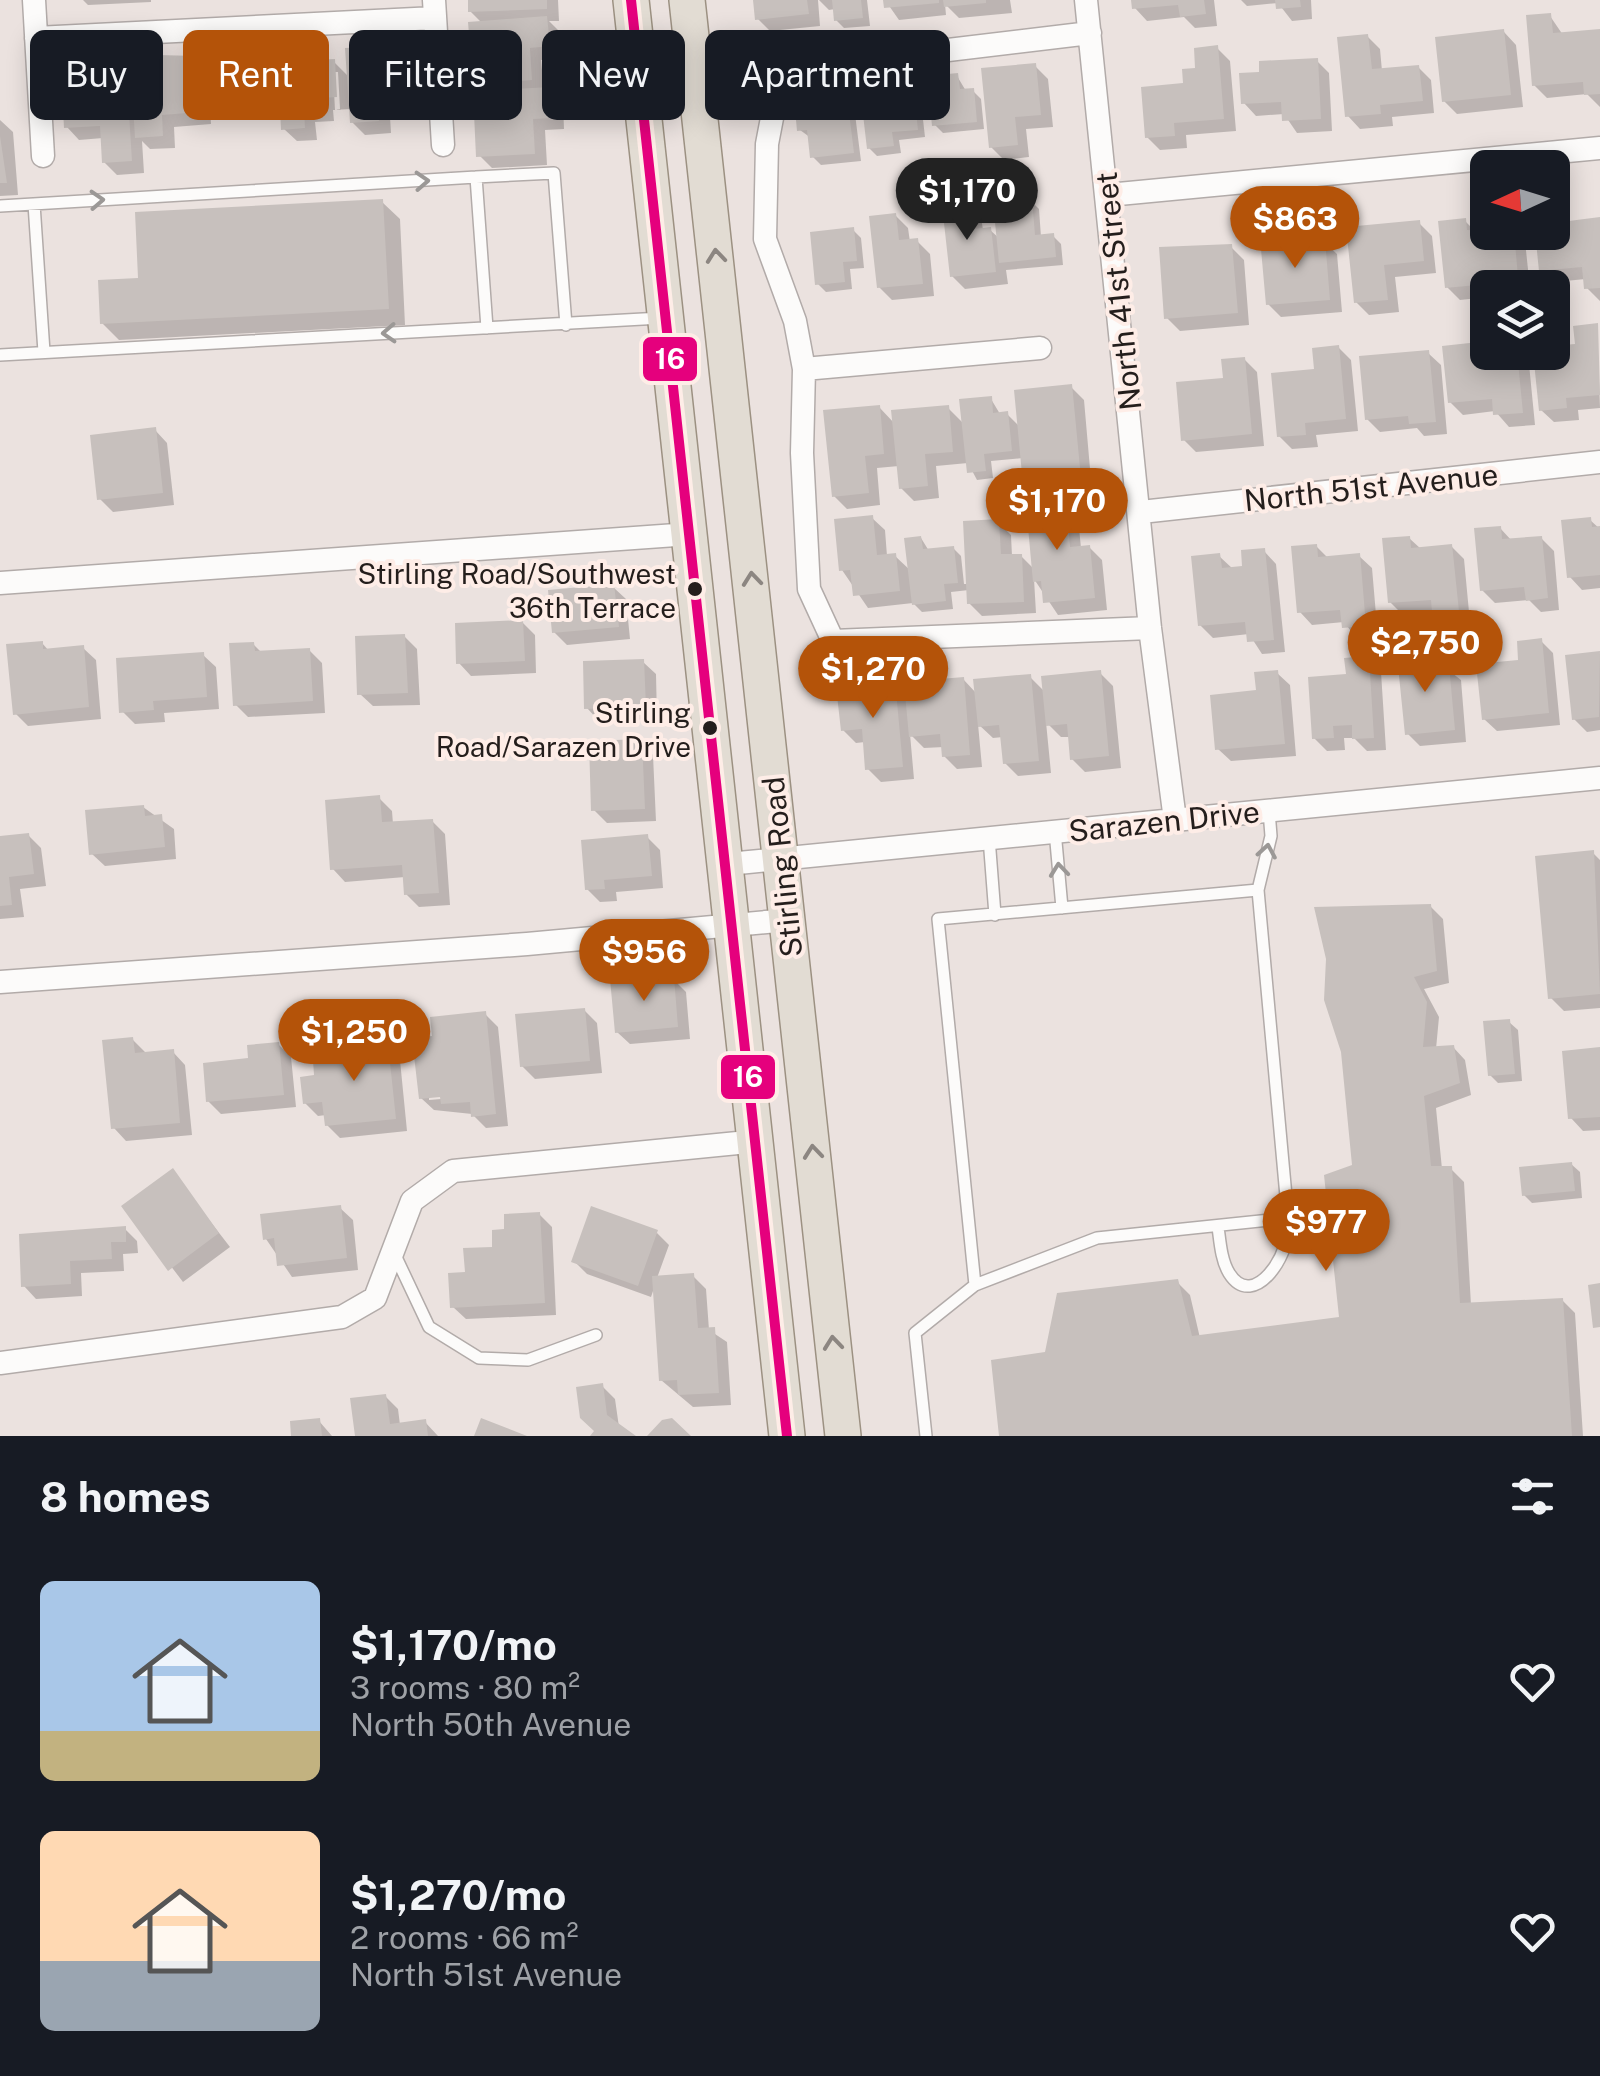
<!DOCTYPE html>
<meta charset="utf-8">
<style>
:root{--surface:#171b24;--page:#20242c;--text:#f1f3f6;--muted:#9ea1a6;--accent:#b45309}
body{margin:0;font-family:"Public Sans",sans-serif;background:var(--page);color:var(--text);height:100vh;display:flex;flex-direction:column;font-size:38px;white-space:nowrap}
*{box-sizing:border-box;margin:0}
p{font-size:32px;color:var(--muted)}
.icon{flex:none;width:55px;height:55px;fill:none;stroke:currentColor;stroke-width:2;stroke-linecap:round;stroke-linejoin:round}
.map{position:relative;height:1436px;overflow:hidden}
.details{display:flex;flex-direction:column;background:var(--surface);flex:1}
.details>*{flex:none}
.top-card{position:absolute;left:30px;top:30px;width:1000px;height:90px;display:flex;gap:20px}
.needle{width:65px;rotate:266deg}
.fabs{position:absolute;left:1470px;top:150px;display:grid;gap:20px}
.fabs a{display:grid;place-items:center;width:100px;height:100px;border-radius:15px;background:var(--surface);box-shadow:0 5px 25px #0003;font-size:50px}
.price{position:absolute;translate:-50% -85px;padding:0 22px;border-radius:35px;background:var(--accent);color:#fff;font-size:32px;line-height:65px;filter:drop-shadow(0 2px 5px #0008)}
.price::after{content:'';position:absolute;left:50%;top:60px;width:30px;height:22px;margin-left:-15px;background:inherit;clip-path:polygon(0 0,100% 0,50% 100%)}
.price.active{background:#222;color:#fff}
ul{padding:0;list-style:none}
li{display:flex;align-items:center;gap:30px;height:250px;padding:0 40px}
li span{display:grid;place-items:center;flex:none;width:280px;height:200px;border-radius:15px;color:#555}
li>.icon{margin-inline-start:auto}
span .icon{width:120px;height:120px;fill:#fffc;stroke-width:1}
li b{font-size:42px}
h2{display:flex;justify-content:space-between;align-items:center;height:120px;padding:0 40px;font-size:42px}
.tag{padding:0 35px;border-radius:15px;background:var(--surface);box-shadow:0 5px 25px #0003;font-size:35px;line-height:90px}
.tag.active{background:var(--accent);color:#fff}
.map>svg:first-child{display:block}
</style>
<div class="map">
<svg width="1600" height="1436" viewBox="0 0 1600 1436">
<rect width="100%" height="100%" fill="#ebe2df"/>
<path fill="#0003" fill-rule="evenodd" d="M83 0H151V2L88 5Z
M470 0H558L559 21H549L559 31 561 58 541 60 544 90H551L563 102 564 129 545 130 547 165 492 168 479 155 485 93 476 84 483 24 470 11Z
M756 0H818L820 26 770 31 758 19Z
M819 0H867L870 26 844 28 836 20 835 9 829 10Z
M885 0H1010L1012 13 959 18 945 4 946 15 899 20Z
M1134 0H1214L1217 26 1195 28 1184 17 1147 21 1135 8Z
M1241 0H1311L1312 19 1292 21 1278 3 1247 6Z
M1550 16 1563 35 1600 32V107L1587 94 1547 98 1534 85Z
M1504 32 1516 45 1523 107 1457 114 1444 101Z
M1367 36 1380 49 1382 71 1418 67 1431 80 1434 113 1392 117 1393 126 1360 129 1348 116Z
M408 47 421 60 424 103 405 104 406 116 390 117 391 133 365 135 352 122 351 109 333 110 334 121 315 122 317 140 297 141 284 129 334 62 349 77ZM333 72H338L340 109 335 110Z
M1217 48 1230 61 1236 131 1186 135 1187 148 1160 150 1147 137Z
M252 53 256 66 214 67Z
M195 58 208 71 211 124 174 127 175 148 150 149 142 141 144 173 117 175 104 162 103 138 79 140 67 127 125 68 133 76Z
M1317 61 1329 73 1332 131 1297 133 1284 114 1256 116 1244 103 1262 74Z
M1035 66 1048 79 1053 127 1026 129 1029 157 1004 160 991 147Z
M957 76 966 91H973L981 99 984 129 943 133 935 125Z
M913 94 921 102 925 137 899 140 901 153 877 156 869 148Z
M847 106 855 114 861 161 821 165 813 157 811 138 800 130Z
M0 120 13 132 18 195 0 196Z
M1031 201 1039 209 1041 237 1053 236 1061 244 1063 265 1006 270 1008 284 965 289 952 276 968 205 981 217 983 230H990L999 238Z
M382 202 400 219 405 325 119 340 102 323 141 281Z
M1558 211 1570 223 1600 220V301L1587 288 1586 279 1554 282 1541 270Z
M895 215 908 228 910 242 917 241 930 254 934 296 892 300 879 287Z
M1465 221 1476 232H1516L1525 241 1530 288H1488V297L1460 300 1447 287Z
M1419 223 1432 236 1436 273 1395 277 1399 312 1369 315 1356 302 1349 230Z
M853 230 861 238 864 268 850 269 852 289 826 292 817 283Z
M1279 238 1285 245 1324 242 1337 254 1342 312 1281 317 1268 304Z
M1231 247 1244 260 1249 325 1180 331 1167 318Z
M1597 326 1600 408 1578 410 1579 420 1554 422 1541 410 1552 352 1578 347Z
M1338 347 1351 360 1358 431 1316 435 1318 447 1292 449 1279 436 1317 371Z
M1488 352 1528 354 1535 425 1509 427 1495 411 1463 415 1450 402Z
M1428 353 1441 365 1447 434 1424 436 1417 428 1380 432 1367 419Z
M1244 359 1257 372 1264 446 1196 452 1184 440Z
M1071 387 1084 400 1091 480 1037 485 1025 473 1023 458 991 461 993 478 977 480 968 463 936 466 939 498 914 501 901 488 899 466 877 468 880 505 847 509 834 496 879 407 895 424 948 408 964 424 991 399 1000 414H1007L1020 427Z
M155 430 167 443 174 505 113 512 100 499Z
M1052 494 1079 528 1081 548 1089 547 1102 560 1107 610 1058 615 1034 579 1036 613 982 616 969 603V590L951 592 953 609 922 612 913 603 868 608 842 570 872 518 885 530 887 556H895L911 571 921 538 929 551 953 548 961 556 964 584H968L998 522 1011 535 1012 556H1021L1035 570Z
M1590 520 1600 529V588L1582 590 1570 577Z
M1500 528 1512 541 1541 538 1554 551 1559 610 1541 612 1529 600 1495 603 1482 590Z
M1409 538 1421 549 1452 547 1464 559 1471 633 1449 635 1436 623 1435 612 1403 615 1390 602Z
M1316 546 1328 558 1359 556 1372 568 1378 638 1357 639 1344 622 1312 625 1300 612Z
M1264 551 1276 564 1285 652 1262 654 1249 634 1213 638 1200 625 1219 556 1233 569 1245 568Z
M613 587 626 599 630 639 567 645 554 632Z
M522 622 535 635 536 673 471 676 459 663Z
M404 636 417 649 420 705 373 706 360 694Z
M1541 641 1553 653 1560 725 1497 731 1484 719Z
M42 643 49 651 83 648 96 660 101 719 28 726 16 714Z
M253 644 262 653 309 650 322 663 325 713 248 717 236 705Z
M1600 654V730L1587 732 1574 719 1568 657Z
M203 655 216 667 219 709 164 713 165 722 135 724 122 711Z
M1429 655 1461 680 1466 742 1420 746 1407 733Z
M1368 659 1381 672 1386 750 1367 751 1354 738H1344L1345 750 1327 751 1314 738 1348 677Z
M643 662 656 674 657 719 599 721 587 708Z
M1100 673 1113 686 1121 768 1085 772 1072 759 1070 737H1061L1046 722 1051 773 1018 776 1005 763 1003 737 993 738 978 724 982 767 957 769 944 756V747L924 748 910 734 914 779 881 782 868 769 865 742 856 743 843 730 894 683 908 697 963 679 977 694 1030 677 1045 692Z
M1277 673 1290 685 1296 756 1231 761 1218 749Z
M641 742 653 755 656 821 607 823 594 810Z
M379 798 392 811 393 824 432 821 445 834 450 905 419 907 406 894 405 877 345 882 333 869Z
M143 807 174 829 176 859 105 866 92 854Z
M28 835 41 848 46 886 20 889 24 917 0 919V839Z
M647 837 660 850 663 888 616 892 617 901 600 902 587 889Z
M1593 853 1600 860V1008L1564 1011 1551 998Z
M1430 906 1443 919 1449 983 1424 989 1439 1017 1436 1049 1453 1047 1465 1060 1471 1095 1436 1108 1442 1169H1451L1464 1182 1471 1305 1562 1300 1575 1313 1583 1436H1001L1047 1354 1177 1282 1190 1295 1200 1338 1342 1319 1355 1167Z
M673 979 686 992 690 1039 630 1044 617 1032 626 980Z
M584 1010 597 1023 602 1073 535 1079 522 1066Z
M485 1014 498 1027 508 1126 486 1128 472 1114 434 1110 421 1098 434 1038ZM429 1095 453 1098 429 1100Z
M1509 1022 1518 1030 1522 1081 1498 1083 1490 1075Z
M385 1027 398 1040 407 1131 340 1138 327 1125 326 1115 318 1116 305 1103 365 1058Z
M132 1039 145 1052H173L185 1065 192 1135 126 1141 114 1128Z
M278 1044 291 1057 296 1107 221 1114 208 1101 251 1061Z
M1600 1050V1130L1583 1131 1571 1118Z
M1571 1164 1580 1172 1582 1198 1532 1203 1524 1195Z
M172 1172 230 1247 183 1282 125 1206Z
M340 1208 353 1220 358 1270 292 1277 266 1239Z
M539 1214 552 1227 556 1315 466 1319 453 1307 467 1274 507 1231Z
M125 1229 137 1241 138 1253 123 1254 124 1271 81 1273 82 1296 36 1299 24 1286Z
M657 1233 669 1245 657 1278 693 1276 706 1289 709 1330 727 1342 731 1405 693 1407 661 1380 655 1285 651 1297 587 1274 574 1261Z
M602 1386 615 1399 619 1427 631 1436H594Z
M385 1396 398 1409 400 1425 425 1422 438 1436H358Z
M319 1421 332 1436H293Z"/>
<path fill="#c7c0bd" d="M468 0H547V9L468 12Z
M753 0H807L809 14 755 20Z
M832 0H861L863 18 834 21Z
M883 0H939V3L884 8Z
M943 0H986V3L944 7Z
M1131 0H1204L1206 14 1180 17 1178 5 1132 9Z
M1275 0H1300L1301 7 1276 9Z
M1551 13 1553 33 1600 29V94L1584 95 1583 82 1532 86 1526 15Z
M547 16 550 46 530 48 532 80 473 85 468 22Z
M1504 29 1511 95 1442 102 1435 37Z
M1368 34 1372 69 1419 65 1423 101 1380 105 1381 114 1345 117 1337 37Z
M409 45 412 91 393 92 394 104 378 105 379 121 350 123 345 48Z
M1218 45 1224 119 1174 123 1175 136 1145 138 1141 87 1183 83 1182 69 1195 68 1194 48Z
M253 50 254 63 211 68 210 55Z
M158 55 196 56 200 112 162 115 163 136 135 138 130 56Z
M1318 58 1321 119 1282 121 1281 102 1241 104 1239 73 1259 72V61Z
M335 59 337 97 321 98 322 109 304 110 305 128 281 130 278 62Z
M1036 63 1041 115 1015 117 1018 145 989 148 981 68Z
M126 65 132 161 102 163 100 126 64 128 61 72Z
M958 73 960 89 974 88 977 122 932 126 927 76Z
M552 87 553 118 533 119 535 154 476 157 473 91Z
M914 92 918 130 892 132 894 146 867 149 861 97Z
M848 104 854 153 810 158 807 130 797 131 795 109Z
M0 136 7 183H0Z
M1032 198 1035 235 1054 233 1056 257 999 263 993 202Z
M383 199 389 309 100 324 98 280 138 278 135 212Z
M969 202 973 229 991 227 996 272 950 277 942 205Z
M1552 209H1559L1561 222 1600 217V288L1584 289 1582 267 1539 271 1535 232H1552Z
M896 213 899 240 918 238 923 284 877 288 869 216Z
M1466 218 1467 230 1514 232 1519 288 1488 284 1445 288 1438 221Z
M1420 220 1424 261 1384 265 1388 300 1354 303 1346 227Z
M854 227 857 261 843 262 845 282 815 285 810 232Z
M1280 236 1281 243 1325 239 1330 300 1266 305 1260 238Z
M1232 244 1238 313 1164 319 1159 247Z
M1598 323 1600 395 1566 398 1567 408 1539 411 1533 352H1552V346L1575 344 1573 326Z
M1488 341V352H1517L1523 413 1493 415 1492 399 1448 403 1442 346Z
M1339 345 1346 419 1305 423 1306 435 1277 437 1271 373 1314 369 1312 348Z
M1429 350 1436 422 1409 424 1408 416 1365 420 1359 356Z
M1245 357 1252 434 1181 441 1176 382 1223 378 1221 359Z
M1072 384 1080 468 1022 474 1014 390Z
M992 396 993 413 1008 411 1012 451 984 454 986 471 967 473 959 399Z
M880 405 884 454 865 456 869 493 832 497 823 410Z
M949 405 953 452 925 454 928 486 899 489 891 410Z
M156 427 163 493 97 500 90 435Z
M1053 492 1055 513 1067 512 1070 547 1090 545 1095 598 1043 603 1041 581 1033 582 1025 494Z
M873 515 877 555 896 553 900 591 853 596 850 570 839 571 834 519Z
M1591 517 1592 527 1600 526V575L1567 578 1561 520Z
M999 519 1001 554H1022L1024 602 967 604 963 521Z
M1501 526 1502 539 1542 536 1548 598 1526 601 1524 587 1480 591 1474 528Z
M921 536 923 549 954 546 958 583 944 584 946 601 912 605 904 538Z
M1410 536 1411 548 1452 544 1460 621 1433 624 1431 600 1388 603 1382 538Z
M1317 544 1318 557 1360 553 1366 626 1342 628 1340 610 1297 613 1291 546Z
M1265 548 1274 640 1247 642 1245 622 1198 626 1191 556 1220 553 1222 568 1242 566 1241 550Z
M614 584 619 627 552 633 548 590Z
M523 620 525 661 456 664 455 623Z
M405 634 408 693 357 695 355 636Z
M1542 638 1549 713 1482 720 1476 664 1518 660 1517 641Z
M43 641V649L84 645 89 707 13 715 6 644Z
M254 642 255 651 310 648 313 701 233 706 229 643Z
M1600 651 1599 717 1572 720 1565 655Z
M204 652 207 697 153 701 154 710 119 713 116 658Z
M1430 653 1432 667 1449 665 1455 730 1405 735 1397 656Z
M1369 656 1374 738 1352 739V725L1333 726 1334 738 1312 739 1308 677 1346 674 1344 658Z
M644 659 646 707 584 709 583 661Z
M1101 670 1109 756 1070 760 1067 724 1046 726 1041 676Z
M1278 670 1285 744 1215 750 1210 695 1256 690 1254 672Z
M1031 674 1039 761 1003 764 999 725 978 727 973 679Z
M964 677 970 755 942 757 940 734 909 737 904 682Z
M895 680 903 767 865 770 862 729 841 731 836 686Z
M642 739 645 809 591 811 589 741Z
M380 795 382 822 433 819 439 893 404 895 402 865 330 870 325 800Z
M144 805 145 816 162 814 165 847 89 855 85 810Z
M29 833 34 874 9 877 12 905 0 906V836Z
M648 834 652 876 604 880 605 889 585 890 581 840Z
M1594 850 1600 994 1548 999 1535 856Z
M1431 904 1437 971 1414 977 1427 1002 1423 1047 1454 1045 1460 1083 1424 1096 1431 1166H1452L1460 1303 1563 1298 1572 1436H999L991 1360 1045 1352 1057 1293 1178 1279 1192 1336 1339 1317 1324 1175 1352 1165 1341 1052 1324 1000 1326 959 1314 907Z
M627 977V981L674 977 678 1027 615 1033 610 979Z
M585 1008 590 1061 520 1067 515 1014Z
M486 1011 496 1114 471 1117 470 1102 441 1104 440 1097 419 1099 412 1038 432 1036 430 1017Z
M1510 1019 1515 1074 1488 1076 1483 1021Z
M386 1025 396 1119 325 1126 322 1102 303 1104 300 1077 314 1075 313 1060 362 1055 361 1043 373 1042 371 1026Z
M133 1037 135 1053 174 1049 180 1123 111 1129 102 1040Z
M279 1042 284 1095 206 1102 203 1063 248 1058 247 1045Z
M1600 1047V1117L1568 1119 1562 1051Z
M1572 1162 1575 1191 1522 1196 1519 1167Z
M173 1168 219 1233 168 1271 121 1206Z
M341 1205 347 1258 277 1266 274 1238 263 1240 260 1214Z
M591 1206 658 1230 638 1286 571 1262Z
M540 1212 545 1303 450 1308 448 1273 465 1272 463 1248 492 1247V1230L504 1229V1214Z
M126 1226V1242H111L112 1259 70 1261 71 1284 21 1287 19 1234Z
M694 1273 698 1328 715 1327 719 1393 678 1395 677 1380 659 1381 652 1276Z
M1600 1283V1327L1593 1328 1588 1285Z
M603 1383 607 1415 636 1436H590L594 1431 580 1418 576 1387Z
M386 1394 390 1424 426 1419 428 1436H355L350 1398Z
M320 1418 322 1436H291L290 1421Z
M481 1418 527 1436H474Z
M672 1418 691 1436H647L662 1420Z"/>
<g fill="none" stroke-linecap="round" stroke-linejoin="round">
<defs>
<path id="lane" d="M34 204 44 352
M0 206 476 177
M487 328 476 177 554 173 566 325
M0 355 661 318
M1055 831 1062 908
M989 838 995 915
M1258 890 1288 1218 1097 1238 975 1285 938 919Z
M1258 890 1271 836 1269 811
M1218 1227C1220 1241 1221 1260 1229 1273 1254 1313 1294 1251 1288 1218
M395 1255 429 1327 479 1358 528 1360 596 1335
M926 1436 915 1333 975 1285"/>
<path id="street" d="M34 0 43 156
M434 0 443 145
M1086 0 1150 628 1175 820
M1090 33 806 67 777 92 767 144 765 239 795 321 804 369 802 453 809 589 833 641 1150 628
M36 38 435 18
M1108 195 1600 148
M804 369 1040 348
M1141 512 1600 462
M0 583 690 534
M728 864 1600 778
M0 982 527 944 788 920
M0 1363 342 1317 375 1298 412 1201 453 1171 758 1141"/>
<path id="primary" d="M631 0 787 1436
M687 0 843 1436"/>
</defs>
<use href="#lane" stroke="#b2aba9" stroke-width="14"/>
<use href="#street" stroke="#b2aba9" stroke-width="25"/>
<use href="#primary" stroke="#9c9182" stroke-width="38"/>
<use href="#lane" stroke="#fcfbfa" stroke-width="11"/>
<use href="#street" stroke="#fcfbfa" stroke-width="22"/>
<use href="#primary" stroke="#e2dcd3" stroke-width="35"/>
<defs>
<path id="bus-1" d="M631 0 787 1436"/>
</defs>
<use href="#bus-1" stroke="#feede7" stroke-width="18"/>
<use href="#bus-1" stroke="#e5007d" stroke-width="10"/>
</g>
<defs><path id="oneway-chevron" d="M-2-3.5L2.5 0L-2 3.5" fill="none" stroke-width="1.6" stroke-linecap="round" stroke-linejoin="round" transform="scale(2.5)"/></defs>
<g stroke="#9b9896">
<use href="#oneway-chevron" transform="translate(422 181) rotate(-3)"/>
<use href="#oneway-chevron" transform="translate(97 200) rotate(-3)"/>
<use href="#oneway-chevron" transform="translate(389 333) rotate(177)"/>
<use href="#oneway-chevron" transform="translate(1267 851) rotate(-80)"/>
<use href="#oneway-chevron" transform="translate(1059 870) rotate(-96)"/>
</g>
<g stroke="#8c8681">
<use href="#oneway-chevron" transform="translate(716 256) rotate(-96)"/>
<use href="#oneway-chevron" transform="translate(752 579) rotate(-96)"/>
<use href="#oneway-chevron" transform="translate(813 1152) rotate(-96)"/>
<use href="#oneway-chevron" transform="translate(833 1343) rotate(-96)"/>
</g>
<g fill="#241e1c" stroke="#feede7" stroke-width="4">
<circle cx="695" cy="589" r="9"/>
<circle cx="710" cy="728" r="9"/>
</g>
<g text-anchor="middle" dominant-baseline="central" stroke-width="8" stroke-linejoin="round" paint-order="stroke">
<g font-size="28" fill="#241e1c" stroke="#feede7" text-anchor="end">
<text x="676" y="573">Stirling Road/Southwest<tspan x="676" dy="34">36th Terrace</tspan></text>
<text x="691" y="712">Stirling<tspan x="691" dy="34">Road/Sarazen Drive</tspan></text>
</g>
<g font-size="30" fill="#241e1c" stroke="#feede7">
<text transform="translate(1118 291) rotate(-96)">North 41st Street</text>
<text transform="translate(1371 487) rotate(-6)">North 51st Avenue</text>
<text transform="translate(1164 821) rotate(-6)">Sarazen Drive</text>
<text transform="translate(782 867) rotate(-96)">Stirling Road</text>
</g>
</g>
<g stroke="#feede7" stroke-width="4">
<rect x="641" y="335" width="58" height="48" rx="10" fill="#e5007d"/>
<rect x="719" y="1053" width="58" height="48" rx="10" fill="#e5007d"/>
</g>
<g font-size="28" text-anchor="middle" font-weight="bold" fill="#fff">
<text x="670" y="369">16</text>
<text x="748" y="1087">16</text>
</g>
</svg>
<div class="fabs">
<a><svg class="needle" viewBox="-14 -14 28 28"><path d="M0-13l5 13h-10z" fill="#e53935"/><path d="M0 13l5-13h-10z" fill="#9ea1a6"/></svg></a>
<a><svg class="icon" aria-label="layers" viewBox="0 0 24 24"><path d="M12 4l9 5-9 5-9-5zM3 14l9 5 9-5"/></svg></a>
</div>
<b class="price active" style="left:967px;top:243px">$1,170</b>
<b class="price" style="left:1295px;top:271px">$863</b>
<b class="price" style="left:1057px;top:553px">$1,170</b>
<b class="price" style="left:1425px;top:695px">$2,750</b>
<b class="price" style="left:873px;top:721px">$1,270</b>
<b class="price" style="left:644px;top:1004px">$956</b>
<b class="price" style="left:354px;top:1084px">$1,250</b>
<b class="price" style="left:1326px;top:1274px">$977</b>
<div class="top-card">
<a class="tag">Buy</a>
<a class="tag active">Rent</a>
<a class="tag">Filters</a>
<a class="tag">New</a>
<a class="tag">Apartment</a>
</div>
</div>
<section class="details">
<h2>8 homes<svg class="icon" aria-label="filters" viewBox="0 0 24 24"><path d="M4 7h16M4 17h16"/><circle cx="9" cy="7" r="2"/><circle cx="15" cy="17" r="2"/></svg></h2>
<ul>
<li><span style="background:linear-gradient(#a9c7e8 75%,#c2b280 0)"><svg class="icon" aria-label="home" viewBox="0 0 24 24"><path d="M3 11l9-7 9 7M6 9v11h12V9"/></svg></span><div><b>$1,170/mo</b><p>3 rooms · 80 m²</p><p>North 50th Avenue</p></div><svg class="icon" aria-label="heart" viewBox="0 0 24 24"><path d="M12 20l-8-8c-3-5 5-10 8-4 3-6 11-1 8 4z"/></svg></li>
<li><span style="background:linear-gradient(#ffd9b3 65%,#9aa5b1 0)"><svg class="icon" aria-label="home" viewBox="0 0 24 24"><path d="M3 11l9-7 9 7M6 9v11h12V9"/></svg></span><div><b>$1,270/mo</b><p>2 rooms · 66 m²</p><p>North 51st Avenue</p></div><svg class="icon" aria-label="heart" viewBox="0 0 24 24"><path d="M12 20l-8-8c-3-5 5-10 8-4 3-6 11-1 8 4z"/></svg></li>
</ul>
</section>
